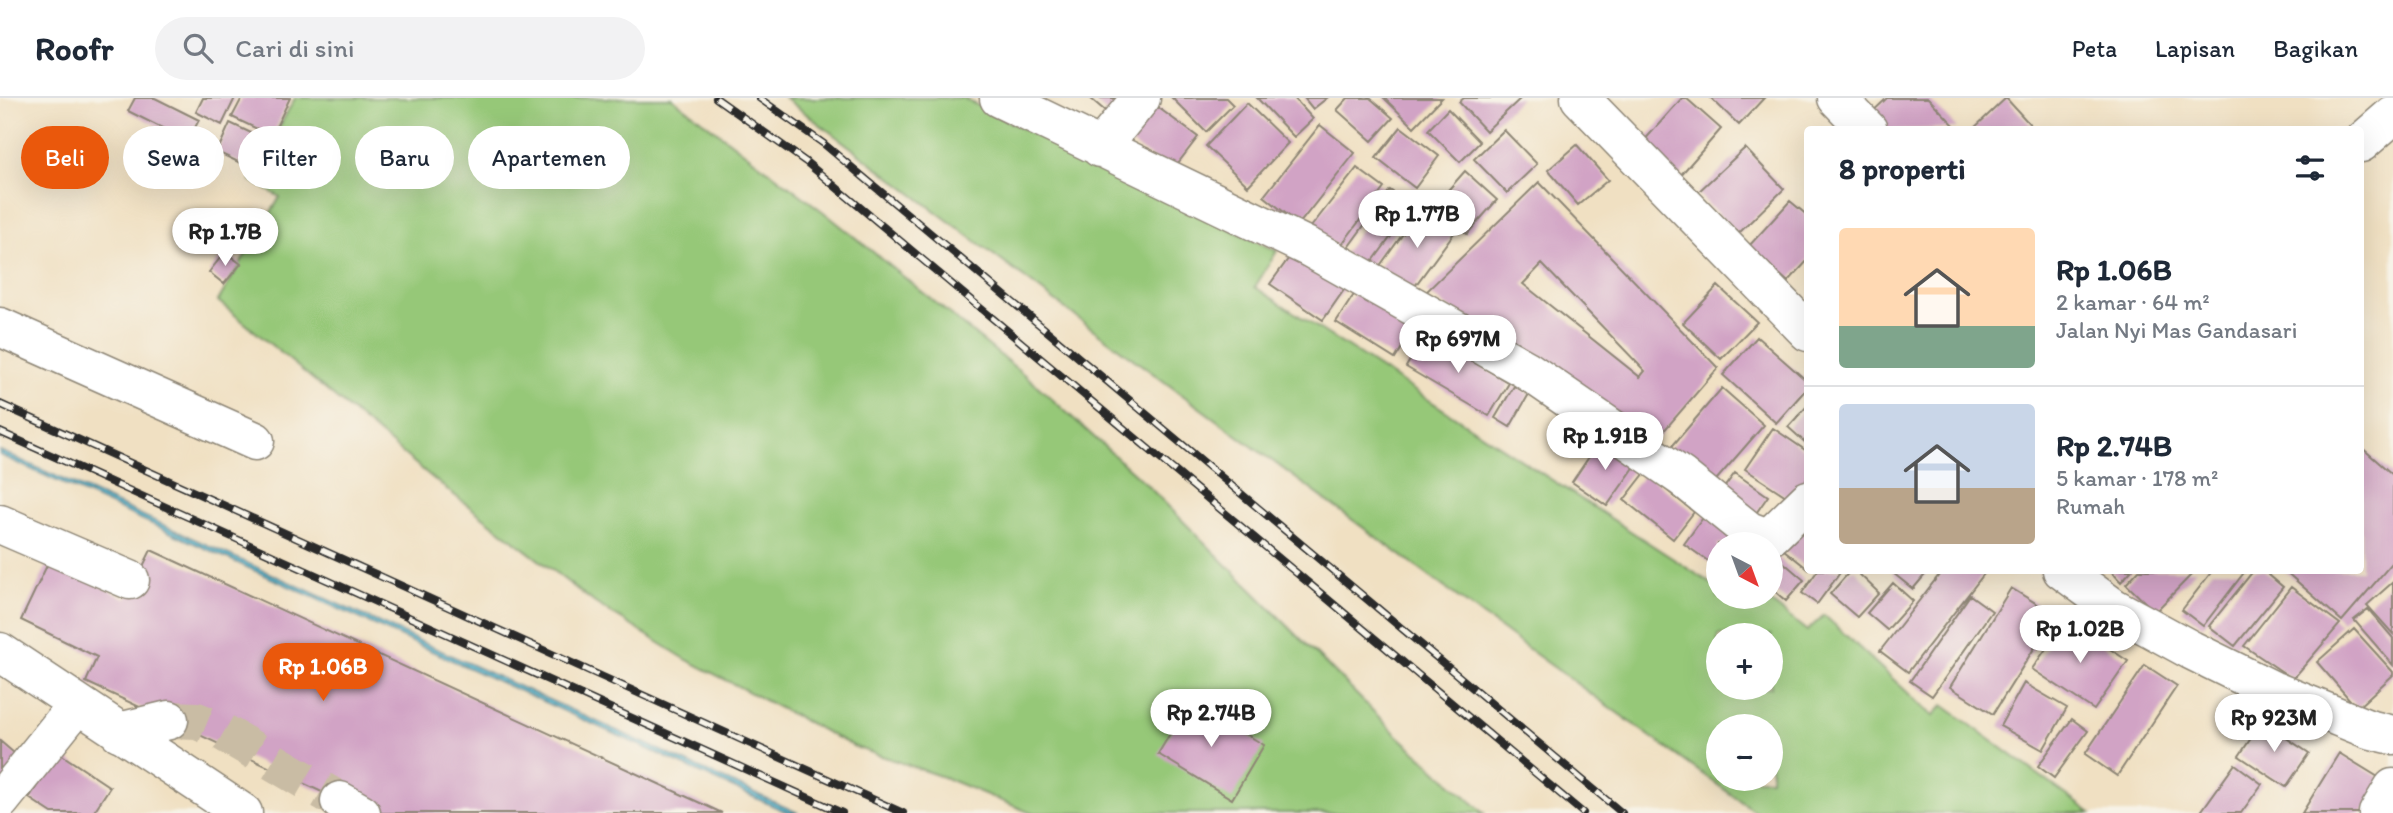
<!DOCTYPE html>
<html lang="id">
<meta charset="utf-8">
<style>
:root{--surface:#fff;--page:#f2f2f3;--text:#1f2937;--muted:#747a83;--line:#e0e1e3;--accent:#ea580c}
body{margin:0;font-family:Itim,sans-serif;background:var(--page);color:var(--text);height:100vh;display:flex;flex-direction:column;font-size:26px;white-space:nowrap}
*{box-sizing:border-box;margin:0}
p{font-size:23px;color:var(--muted)}
.icon{flex:none;width:38px;height:38px;fill:none;stroke:currentColor;stroke-width:2;stroke-linecap:round;stroke-linejoin:round}
.map{position:relative;flex:1;overflow:hidden}
.drawer{position:absolute;left:1804px;top:28px;width:560px;height:448px;display:flex;flex-direction:column;background:var(--surface);border-radius:7px;box-shadow:0 7px 28px #0002}
.drawer>*{flex:none}
.top-card{position:absolute;left:21px;top:28px;width:665px;height:63px;display:flex;gap:14px}
.needle{width:46px;rotate:139deg}
.buttons{position:absolute;left:1706px;top:434px;display:grid;gap:14px}
.buttons a{display:grid;place-items:center;width:77px;height:77px;border-radius:50%;background:var(--surface);box-shadow:0 7px 28px #0002;font-size:35px}
.price{position:absolute;translate:-50% -60px;padding:0 16px;border-radius:24px;background:#fff;color:#222;font-size:23px;line-height:46px;filter:drop-shadow(0 2px 4px #0008)}
.price::after{content:'';position:absolute;left:50%;top:42px;width:21px;height:16px;margin-left:-10px;background:inherit;clip-path:polygon(0 0,100% 0,50% 100%)}
.price.current{background:var(--accent);color:#fff}
ul{padding:0;list-style:none}
li{display:flex;align-items:center;gap:21px;height:175px;padding:0 35px}
li+li{border-top:2px solid var(--line)}
li span{display:grid;place-items:center;flex:none;width:196px;height:140px;border-radius:7px;color:#555}
li>.icon{margin-inline-start:auto}
span .icon{width:84px;height:84px;fill:#fffc;stroke-width:1}
li b{font-size:30px}
h2{display:flex;justify-content:space-between;align-items:center;height:84px;padding:0 35px;font-size:30px}
.tag{padding:0 24px;border-radius:32px;background:var(--surface);box-shadow:0 7px 28px #0002;font-size:24px;line-height:63px}
.tag.current{background:var(--accent);color:#fff}
header{display:flex;align-items:center;gap:42px;box-sizing:border-box;height:98px;padding:0 35px;background:var(--surface);border-bottom:2px solid var(--line)}
header strong{font-size:33px}
nav{display:flex;gap:38px;margin-inline-start:auto;font-size:24px}
.search{width:490px;height:63px;background:var(--page);display:flex;align-items:center;gap:18px;box-sizing:border-box;padding:0 24px;border-radius:38px;color:var(--muted);font-size:26px}
.map>svg:first-child{display:block}
</style>
<header>
<strong>Roofr</strong>
<div class="search"><svg class="icon" aria-label="search" viewBox="0 0 24 24"><circle cx="10" cy="10" r="6"/><path d="M15 15l6 6"/></svg>Cari di sini</div>
<nav><a>Peta</a><a>Lapisan</a><a>Bagikan</a></nav>
</header>
<div class="map">
<svg width="2393" height="715" viewBox="0 0 2393 715">
<rect width="100%" height="100%" fill="#f7f3e8"/>
<filter id="ink" filterUnits="userSpaceOnUse"><feTurbulence type="fractalNoise" baseFrequency=".0143" numOctaves="2"/><feDisplacementMap in="SourceGraphic" scale="14" xChannelSelector="R" yChannelSelector="G"/><feConvolveMatrix kernelMatrix="1 2 1 2 8 2 1 2 1" color-interpolation-filters="sRGB"/></filter>
<filter id="wash" filterUnits="userSpaceOnUse"><feTurbulence type="fractalNoise" baseFrequency=".00686" numOctaves="4" result="noise"/><feDisplacementMap in="SourceGraphic" scale="28" xChannelSelector="R" yChannelSelector="G"/><feGaussianBlur stdDeviation="1.57" result="paint"/><feColorMatrix in="noise" values="0 0 0 0 0 0 0 0 0 0 0 0 0 0 0 0 0 1.4 0 .05"/><feComposite in="paint" operator="in"/></filter>
<g filter="url(#wash)">
<rect width="100%" height="100%" fill="#f0e0c2"/>
<path fill="#96c878" stroke="#607a52" stroke-width="2" fill-rule="evenodd" d="M295 0H672L825 115 1032 283 1147 387 1397 637 1484 715H1031L943 679 855 649 687 562 595 505 440 386 218 203 280 99 250 82Z
M785 0H963L1097 69 1277 153 1255 189 1718 490V499H1764L1807 533 1824 517 1933 618 1943 607 2091 715H1757L1527 550 1083 224ZM1718 537H1771V590H1718ZM1718 628H1771V681H1718Z"/>
<path fill="#5cc0da" stroke="#447682" stroke-width="2" d="M0 353 798 715H789L0 357Z"/>
<g id="blocks">
<path fill="#d1a3c5" fill-rule="evenodd" d="M135 0H155L199 22 188 43 128 13Z
M203 0H235L222 27 196 14Z
M242 0H290L272 38 232 19Z
M1090 0H1136L1117 23Z
M1172 0H1226L1233 7 1206 34Z
M1257 0H1294L1313 21 1294 39Z
M1304 0H1327L1313 11Z
M1348 0H1370L1393 20 1372 43 1337 12Z
M1384 0H1442L1414 29Z
M1464 0H1521L1486 33 1459 4Z
M1682 0H1686L1721 31 1679 79 1642 45Z
M1711 0H1764L1739 27Z
M1887 0H1928L1957 30 1882 32 1869 17Z
M2006 0 2035 32H1972Z
M1152 5 1198 39 1171 74 1126 41Z
M1247 5 1288 45 1248 88 1206 48Z
M1448 11 1480 44 1460 64 1428 32Z
M230 25 268 43 255 72 217 54Z
M1320 27 1355 55 1299 126 1264 98Z
M1401 29 1439 58 1415 90 1376 60Z
M1504 32 1537 66 1507 95 1474 61Z
M1577 47 1608 82 1578 107 1548 72Z
M1745 50 1784 91 1738 136 1697 95Z
M1357 70 1384 90 1339 150 1311 129Z
M1465 73 1497 102 1467 136 1435 107Z
M1539 84 1718 270 1650 349 1426 194ZM1542 166 1645 273 1640 279 1523 186Z
M1390 92 1413 109 1367 171 1344 155Z
M1790 103 1808 118V162L1788 184 1749 148Z
M1421 111 1454 135 1412 192 1379 169Z
M1294 153 1346 189 1323 222 1270 186Z
M225 154 241 166 224 186 209 174Z
M1718 188 1757 224 1721 261 1683 225Z
M1357 192 1415 228 1395 261 1336 224Z
M1426 236 1509 285 1489 318 1406 269Z
M1757 239 1808 284V289L1776 325 1723 277Z
M1514 288 1529 296 1510 329 1495 320Z
M1722 290 1764 327 1710 389 1668 353Z
M1808 307V347L1788 329Z
M1773 330 1808 354V379L1792 402 1745 371Z
M1602 340 1638 364 1607 408 1572 384Z
M2361 349 2393 377V464L2342 523 2284 472H2361Z
M1645 375 1694 414 1673 441 1624 402Z
M1735 375 1768 398 1752 421 1718 398Z
M1705 417 1748 446H1718V470L1684 446Z
M1808 422V471L1779 448Z
M151 452 722 715H367L86 584 97 559 21 522 49 463 127 501Z
M1775 457 1804 482 1786 503 1771 490V461Z
M1818 472H1842L1817 506 1802 495Z
M1851 472H1855L1879 495 1857 519 1830 496Z
M1896 472H1929L1913 491 1893 475Z
M1943 472H1987L1908 574 1880 553Z
M2110 472H2132L2121 484Z
M2139 472H2196L2155 514 2126 486Z
M2213 472H2246L2203 528 2182 512Z
M2254 472H2263L2283 489 2235 548 2209 528Z
M2393 484V536L2367 507Z
M1893 485 1913 503 1887 532 1867 515Z
M2291 489 2340 526 2293 581 2244 548Z
M2011 490 2055 517 1993 616 1950 589Z
M1970 497 1992 513 1932 598 1910 583Z
M2368 511 2393 540V567L2354 522Z
M2066 522 2128 563 2094 612 2032 571Z
M2354 531 2393 574V577L2357 610 2317 564Z
M2145 567 2177 588 2117 678 2085 656Z
M2024 585 2067 610 2043 652 2000 628Z
M1190 602 1264 647 1232 701 1158 656Z
M2072 621 2088 633 2054 680 2038 668Z
M2262 624 2309 655 2286 689 2239 658Z
M0 643 28 667 0 699Z
M59 655 110 689 93 715H52L29 700Z
M2339 655 2383 682 2362 715H2302Z
M2235 666 2262 686 2241 715H2200Z"/>
</g>
</g>
<g filter="url(#ink)">
<use href="#blocks" fill-opacity="0" stroke="#8e8676" stroke-width="2"/>
<g fill="none" stroke-linecap="round" stroke-linejoin="round">
<path stroke="#c9bca4" stroke-width="38" stroke-dasharray="38 19" stroke-linecap="butt" d="M169 622 197 623 219 632 340 703"/>
<defs>
<path id="minor" d="M999 0 1310 150 1525 271 1682 379 1749 433 1762 438 1772 437 1808 402
M1580 0 1808 234
M1837 0 1868 32
M2361 45 2393 17
M1100 50 1141 0
M0 229 255 343
M0 426 130 482
M2062 472 2114 510 2191 552 2272 592 2368 631 2393 637
M119 634 169 622
M0 703 77 607
M340 703 361 715
M2378 715 2393 690"/>
<path id="major" d="M0 554 243 715"/>
</defs>
<use href="#minor" stroke="#8e8676" stroke-width="41"/>
<use href="#major" stroke="#8e8676" stroke-width="41"/>
<use href="#minor" stroke="#fff" stroke-width="38"/>
<use href="#major" stroke="#fff" stroke-width="38"/>
<defs>
<path id="rail" d="M716 0 806 64 1583 715
M759 0 824 46 1622 715
M0 306 903 715
M0 334 842 715"/>
</defs>
<use href="#rail" stroke="#2b2b2b" stroke-width="8"/>
<use href="#rail" stroke="#f7f3e8" stroke-width="5" stroke-dasharray="16" stroke-linecap="butt"/>
</g>
</g>
</svg>
<div class="buttons">
<a><svg class="needle" viewBox="-14 -14 28 28"><path d="M0-13l5 13h-10z" fill="#e53935"/><path d="M0 13l5-13h-10z" fill="#747a83"/></svg></a>
<a>+</a>
<a>−</a>
</div>
<b class="price" style="left:1417px;top:152px">Rp 1.77B</b>
<b class="price" style="left:225px;top:170px">Rp 1.7B</b>
<b class="price" style="left:1458px;top:277px">Rp 697M</b>
<b class="price" style="left:1605px;top:374px">Rp 1.91B</b>
<b class="price" style="left:2080px;top:567px">Rp 1.02B</b>
<b class="price current" style="left:323px;top:605px">Rp 1.06B</b>
<b class="price" style="left:1211px;top:651px">Rp 2.74B</b>
<b class="price" style="left:2274px;top:656px">Rp 923M</b>
<div class="top-card">
<a class="tag current">Beli</a>
<a class="tag">Sewa</a>
<a class="tag">Filter</a>
<a class="tag">Baru</a>
<a class="tag">Apartemen</a>
</div>
<section class="drawer">
<h2>8 properti<svg class="icon" aria-label="filters" viewBox="0 0 24 24"><path d="M4 7h16M4 17h16"/><circle cx="9" cy="7" r="2"/><circle cx="15" cy="17" r="2"/></svg></h2>
<ul>
<li><span style="background:linear-gradient(#ffd9b3 70%,#7fa58c 0)"><svg class="icon" aria-label="home" viewBox="0 0 24 24"><path d="M3 11l9-7 9 7M6 9v11h12V9"/></svg></span><div><b>Rp 1.06B</b><p>2 kamar · 64 m²</p><p>Jalan Nyi Mas Gandasari</p></div></li>
<li><span style="background:linear-gradient(#c9d6e8 60%,#b9a48a 0)"><svg class="icon" aria-label="home" viewBox="0 0 24 24"><path d="M3 11l9-7 9 7M6 9v11h12V9"/></svg></span><div><b>Rp 2.74B</b><p>5 kamar · 178 m²</p><p>Rumah</p></div></li>
</ul>
</section>
</div>
